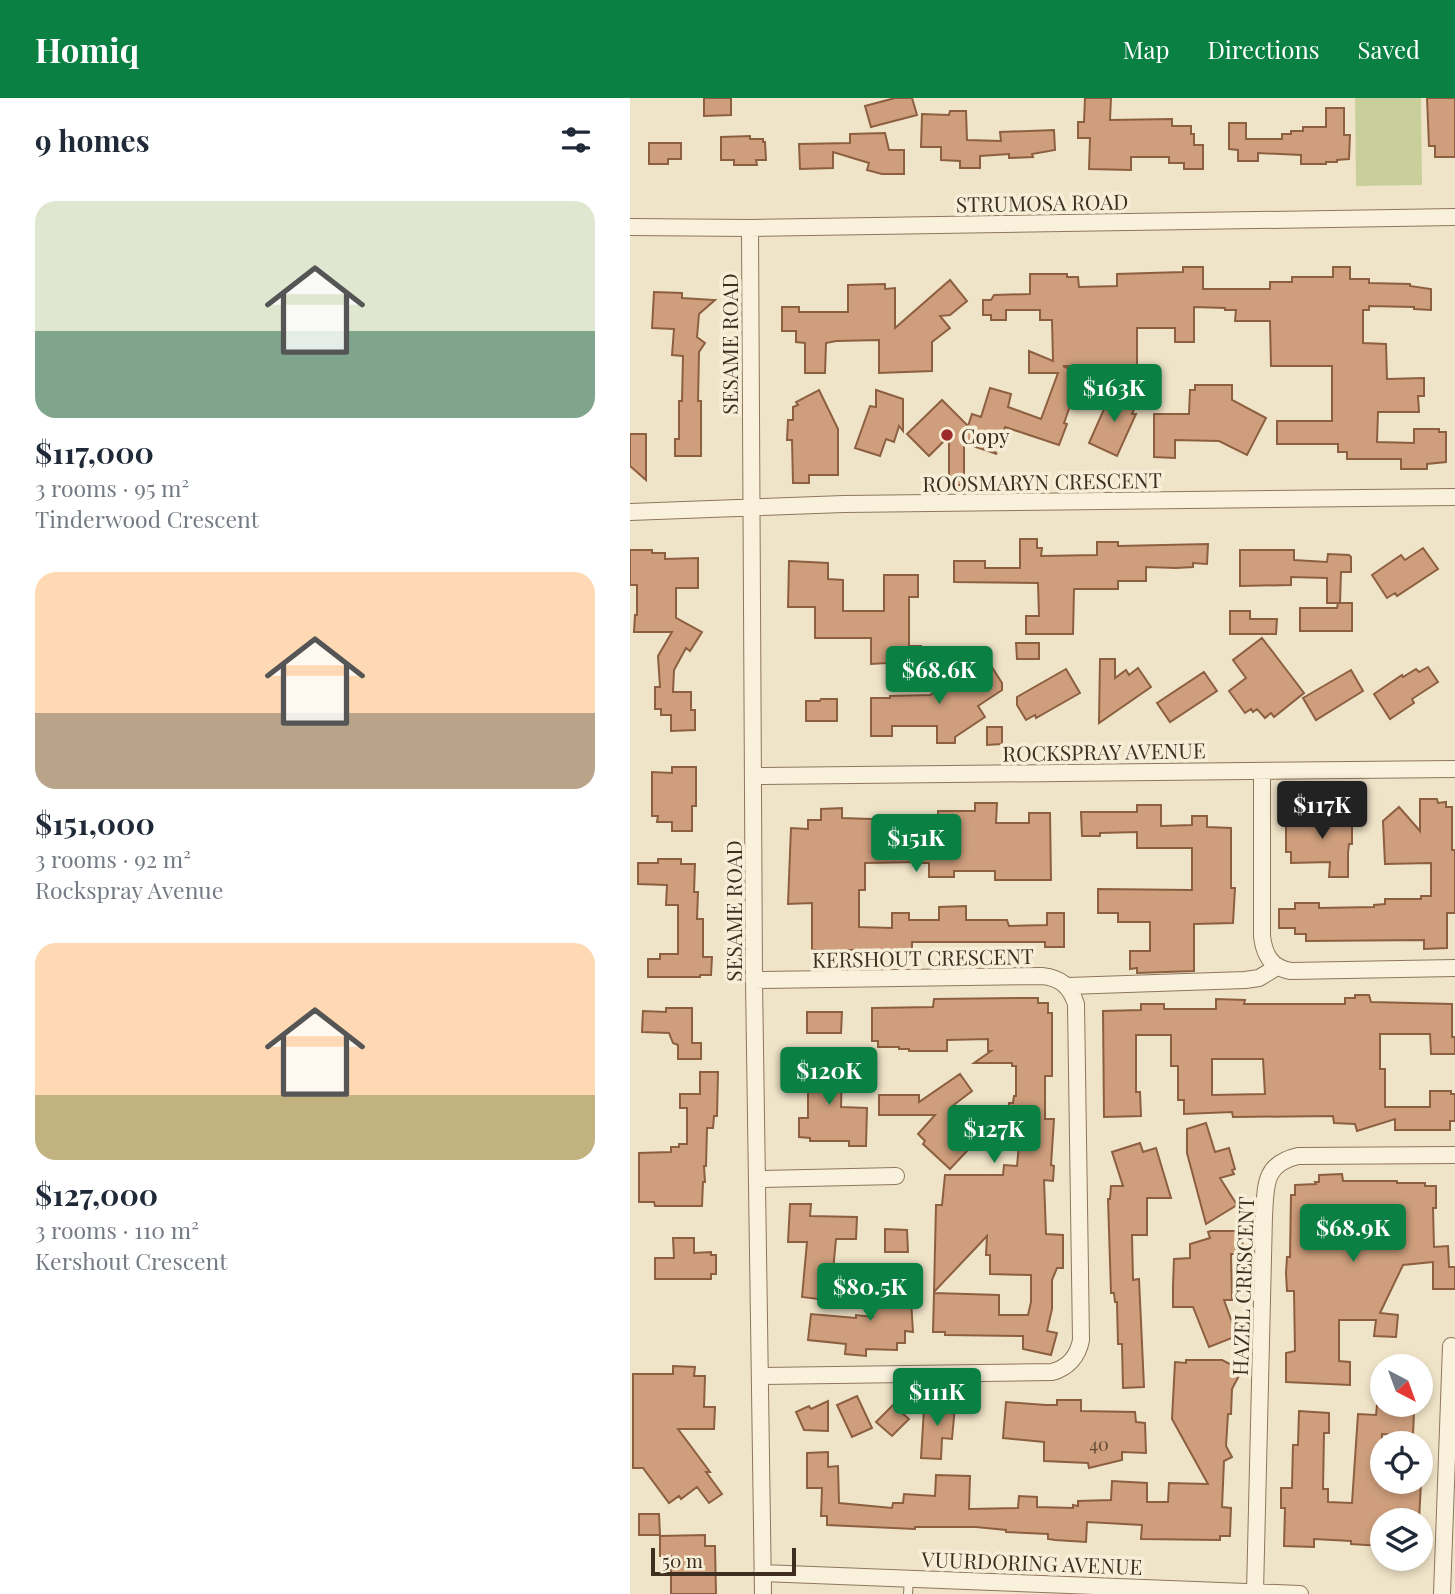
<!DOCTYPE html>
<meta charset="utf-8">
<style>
:root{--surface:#fff;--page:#f6f6f7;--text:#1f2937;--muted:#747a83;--accent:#0b8043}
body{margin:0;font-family:"Playfair Display",serif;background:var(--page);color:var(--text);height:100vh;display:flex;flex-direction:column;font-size:26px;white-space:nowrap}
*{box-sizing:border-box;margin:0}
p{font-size:23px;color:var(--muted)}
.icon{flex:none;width:38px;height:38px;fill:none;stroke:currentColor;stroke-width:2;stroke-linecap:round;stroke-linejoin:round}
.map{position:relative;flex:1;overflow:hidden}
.panel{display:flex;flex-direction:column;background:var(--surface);width:630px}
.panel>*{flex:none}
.needle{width:46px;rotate:139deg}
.buttons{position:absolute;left:740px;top:1256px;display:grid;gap:14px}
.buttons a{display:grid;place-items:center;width:63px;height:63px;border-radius:50%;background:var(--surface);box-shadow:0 4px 10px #0003;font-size:35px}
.scale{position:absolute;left:21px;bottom:18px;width:145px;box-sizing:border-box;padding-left:7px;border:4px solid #3d2e20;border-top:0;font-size:19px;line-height:24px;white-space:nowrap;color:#3d2e20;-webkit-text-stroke:5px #f7eed8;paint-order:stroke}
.price{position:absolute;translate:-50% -60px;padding:0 16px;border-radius:7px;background:var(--accent);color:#fff;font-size:23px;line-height:46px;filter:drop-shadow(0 2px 4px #0008)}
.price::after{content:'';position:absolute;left:50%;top:42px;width:21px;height:16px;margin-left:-10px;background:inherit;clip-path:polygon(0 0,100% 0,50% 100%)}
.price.current{background:#222;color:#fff}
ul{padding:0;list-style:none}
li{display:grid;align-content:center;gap:14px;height:371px;padding:0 35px}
li span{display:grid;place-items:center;height:217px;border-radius:21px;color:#555}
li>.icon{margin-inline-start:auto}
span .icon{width:126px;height:126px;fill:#fffc;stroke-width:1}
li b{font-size:30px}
h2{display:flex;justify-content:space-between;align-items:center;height:84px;padding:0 35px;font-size:30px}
header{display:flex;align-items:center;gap:42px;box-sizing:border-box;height:98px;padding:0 35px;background:var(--accent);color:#fff}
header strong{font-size:33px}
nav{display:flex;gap:38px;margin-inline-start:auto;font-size:24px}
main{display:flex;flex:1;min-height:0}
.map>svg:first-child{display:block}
</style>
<header>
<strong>Homiq</strong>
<nav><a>Map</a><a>Directions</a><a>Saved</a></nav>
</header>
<main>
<section class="panel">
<h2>9 homes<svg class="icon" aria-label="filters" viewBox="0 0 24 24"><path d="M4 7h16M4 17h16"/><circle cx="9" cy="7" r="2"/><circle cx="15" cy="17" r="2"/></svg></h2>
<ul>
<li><span style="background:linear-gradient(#dfe7d0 60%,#7fa58c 0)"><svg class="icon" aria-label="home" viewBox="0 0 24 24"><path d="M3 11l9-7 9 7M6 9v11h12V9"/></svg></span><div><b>$117,000</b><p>3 rooms · 95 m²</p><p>Tinderwood Crescent</p></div></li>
<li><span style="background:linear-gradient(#ffd9b3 65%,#b9a48a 0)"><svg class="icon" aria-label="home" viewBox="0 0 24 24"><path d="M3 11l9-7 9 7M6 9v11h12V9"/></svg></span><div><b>$151,000</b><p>3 rooms · 92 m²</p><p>Rockspray Avenue</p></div></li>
<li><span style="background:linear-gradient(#ffd9b3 70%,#c2b280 0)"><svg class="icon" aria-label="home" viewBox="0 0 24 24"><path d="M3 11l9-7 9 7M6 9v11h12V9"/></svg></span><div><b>$127,000</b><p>3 rooms · 110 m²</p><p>Kershout Crescent</p></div></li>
</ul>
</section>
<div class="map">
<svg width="825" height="1496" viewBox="0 0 825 1496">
<rect width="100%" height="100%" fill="#f0e4c8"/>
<path fill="#c9cf9b" d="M725 0H791L792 87 726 88Z"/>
<path fill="#cf9f7d" stroke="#8d5f41" stroke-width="2" fill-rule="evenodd" d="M74 0H101V17L74 18Z
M265 0H282L287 17 241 29 235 8Z
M455 0H481L480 22 542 21V28H561V36H564V47H573V71H554V65H539V59H501V72L459 71 460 40H448V24H454Z
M797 0H825V59H805V48H799Z
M696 10H714V37H720L719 61 707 62V64H696V66H671V57L628 55V63H608V52L599 51V25H616V41H652V36H661V33H673V29H696Z
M320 13H336L337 42 371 43 370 34 424 32 425 52 402 56 403 59 379 60V56L350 58V70H330V63L311 62V49H291L292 16 319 17Z
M255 35 259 52H274V76H252L237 72 239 65 203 54V70L170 71 169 46 220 45V36Z
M120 38V41H133V44H135L136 62H126L127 67H104V62H91V39Z
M19 45H51V61H38V66H19Z
M553 169H573V191H640V184H662V179H703V169H720V181H739V185L780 186V188L801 191V212L784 211V209L739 208V212H733V245L756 246 757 281 794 280V298H788L789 314H748L747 344 784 345V331H809V334H816V364L797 366V371H771V361H717V354H708V346H647V323H702V268H641L640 223H605L606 212H595V210L564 209V244H545V230H507V268H433L448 275H445V294L434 325 437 326 429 347 375 329 368 350 358 347 367 356 334 345V387H319V338L299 358 277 336 312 302 338 328 342 316 351 319 360 290 381 296 378 309 411 321 428 275H399V253L423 263 422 222H410V212H376V222H361V217H353V202H361L364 197 400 196V176H437V179H448L449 189 487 188V176L553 174Z
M320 182 337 203 320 217 310 218 320 230 302 244V273L249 275V242L206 243 196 245 195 275H175V245L166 244V233H152V209H169V214H218V187L255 186V191L265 190V230Z
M24 194 52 195V200L85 202 69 216 67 239 75 245 69 254 68 303H71V358H45V341H49V303H52L53 258 42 257 44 231 22 230Z
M565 287H602V302L636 320 617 357 589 343 545 342V360L524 359V316H559L560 292H565Z
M189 292 208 331V377H179V385H163L162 342H157L158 322H163V309L168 307 166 304Z
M246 292 273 301V333L269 328 264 344 256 341 250 358 225 350 240 308 246 309Z
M482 293 507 304 502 316H506L487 358 459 345Z
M0 336H16V382L0 368Z
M390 441H407V450H412L411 458 467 457V444H488V448L578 446 577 466 563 465V469L546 470 516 469V483H488V491H444L443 536H396V518H409L408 485 324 484V463H355V470H390Z
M793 450 808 471 767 498 765 495 757 500 742 477 771 457 775 462Z
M0 452H22V455H35V461L68 460V490H46V520L72 534 60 553 56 550 44 572 43 594H61V612H65V632L41 633V617H31V611H25V589H30L28 558 42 534H4L5 517H7V487H0Z
M610 452H664V462L697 464 698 456 719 457 721 459V474H711L710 505H722V533H670V510H707L708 505H697V480L661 479V487L610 488Z
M159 463 198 465V481L213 482V513H254V477H288V499H279V548H291V563L241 566V540H185V509H158Z
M600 513H620V521H647L646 536H600Z
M632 540 674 595 644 619 641 615 635 620 627 611 623 614 621 611 615 615 599 593 616 580 603 562Z
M386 545H409V561H387Z
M470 561H485V580L496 572 499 577 508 570 521 589 469 625Z
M360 566 372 585V592L348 608 355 619 325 639V645H307V628H262V638H241V600H260V598L300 597 322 583 319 579 333 570 339 580Z
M798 569 808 584 782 601 784 605 760 621 744 596 772 577 773 579 786 571 789 574Z
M436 571 450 595 406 620 405 617 396 622 387 607V599Z
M721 572 733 593 686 622 673 600Z
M574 574 587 593 540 624 527 605Z
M191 601H207V623H176V603H190Z
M357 629H372V646L357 647Z
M42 669H66V708H62V733H42V724H27L28 718H22V674L42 675Z
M790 701H807L808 705 816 704V709H822V752H825V815H817V850L794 851V842L676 843V836H665V830H649V811H665V805H689V810L744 809V807L755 806V801H791V798H801V765L755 766 753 723 769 709 790 733Z
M345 705H367L366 725H399V715H420L421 782H365V773H324V779H299V765H292V764L235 765V792H229V829L262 830V815H279V822H309V809L336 808V822H377L379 828 417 827V815H434V849H415V844H282V852H182V805L158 806 161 730 178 731V722H191V711L212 710V720L299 723 298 718H308V713H345Z
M507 707H531V728L562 727V718H577V729L601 730V790H605L603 825 564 826V873L507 875V870L500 871V853H520V824H488V815H468V791L562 792V750H507V734L470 735V738H452L451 714H507Z
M698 714H722V746H719L718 755V779H699L700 764 661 765V754H656V725H675V718H698Z
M28 761H51V766H65L64 794H68L67 821H73V859H82L81 877H70V879H18V861H30V856H48V807H36L37 787 8 786V765H28Z
M725 897H739L741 904 822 906V939H825V956H801L800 936H750V971H755V1009H800V993H821V996H825V1023H820V1032H765V1021L727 1033 725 1026 704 1025 703 1018 603 1019 602 1014 554 1016V1002H548V968H541V937H506V994H510L511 1018 474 1019 473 913 511 912V906H534V911H586V901L615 902 614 906H715V900H725ZM582 961H633L635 996 582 997Z
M392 900H408V905H418V915H422V978H415V1021H424L421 1067 424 1068 423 1083 414 1082 416 1136 433 1137V1170H427L422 1182V1211L417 1233 427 1235 421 1257 393 1251V1238L315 1237V1234H303L304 1195 369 1197V1217H398L401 1204V1177L360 1176V1157H356L357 1138 304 1194 306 1107H312L315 1077H373L374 1067 387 1068 390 1036H378L379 1005H383L384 998H386V968H382V965H344L361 953H358V941L317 942V953H279V951H269V949H248V943H242V910L303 909 304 901Z
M36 910H62V945H71V961H48V947L43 945 39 935 12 934 13 913 36 914Z
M177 914H212L211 935H177Z
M170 955H189V971H212L211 1009 237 1010 236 1048H219V1043H180V1040L169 1039V1020H178V986H170Z
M70 974H88L87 1018H84L83 1030H77L76 1068H74L75 1084H73L72 1108H25L24 1104H9V1055L41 1054V1049H49V1046H57V1010H50V996H70Z
M330 976 342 993 321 1009 352 1037 320 1071 293 1046 295 1043 288 1036 305 1017H249V997H289V1004Z
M576 1025 585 1054 599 1050 605 1071 602 1072 604 1076 590 1080 607 1107 576 1126 557 1055V1031Z
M510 1045 513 1054 526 1050 541 1100H517V1137H502L503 1182 509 1181 514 1289 493 1290 492 1246H488L487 1204H485L484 1195H481L478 1101H480L481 1088H493L482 1054Z
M712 1076 713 1083H767V1085H795V1088H806V1110H803L804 1149 818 1148 819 1169H825V1191H803V1164L773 1167 750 1215 768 1217 766 1239 744 1238 746 1222H709V1263L720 1264V1287L656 1284V1255L665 1253 664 1193H657L656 1175 657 1159H660L661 1097H665V1087L686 1086 685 1084H689V1077Z
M160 1106H181L180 1118 227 1119 226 1141H206L202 1184 197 1183 195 1202 172 1199 177 1144H158Z
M255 1131 277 1132 278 1154H255Z
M581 1133H613L612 1156H601L602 1202H594L607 1238 579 1249 563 1209H543V1188L544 1161 560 1160V1146L580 1140 578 1134Z
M43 1140H64V1155L81 1154V1157H86V1176H81V1181H25V1160H44Z
M244 1186H280L283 1234 275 1233V1245H267V1252L236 1251V1258L215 1256 216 1246 178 1242 181 1216 226 1220V1217L243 1219Z
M556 1262H592L612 1272 602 1291 601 1316H598L596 1348 602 1359 594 1363 592 1409 601 1410 600 1438H590V1442L511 1441 512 1427 457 1424 456 1444 425 1442 418 1441V1436L376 1434V1432L346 1429H285V1431L197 1427V1418H191L192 1390H177V1355L198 1354V1369L208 1368 209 1405 262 1410 263 1405H273L274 1396 305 1398 306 1377 340 1378 339 1411 388 1410 389 1398 407 1399V1409L443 1410V1407L448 1408V1403L481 1402 482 1383 517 1385V1404H538L539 1385 578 1386 542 1321 545 1264 556 1265Z
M43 1268 65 1269 64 1278H75L74 1309H85L84 1331H48L80 1374H76L92 1396 79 1405 67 1389 51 1401 49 1398 39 1405 13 1370H3V1276H43Z
M227 1298 242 1330 222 1339 207 1307Z
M300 1302 317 1303 316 1308H325L322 1341 312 1340 311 1361 291 1360 294 1311 300 1312Z
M427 1302H451V1313L505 1314 506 1324 515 1325 516 1355 492 1354V1362L459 1370 458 1365 414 1363V1344L373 1340 376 1304 416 1307H427Z
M198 1303V1333L174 1332 166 1314 179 1308 181 1311Z
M263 1307 279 1321 262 1338 246 1324Z
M747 1307 775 1308V1312L784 1313 783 1338 752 1336V1384H791L789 1423H752V1448L721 1446V1443L684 1441V1449L654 1448 655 1410H651V1390H662L663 1347H668L669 1313 699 1315V1335H694L693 1391H698V1404L722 1405 728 1316 746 1317Z
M9 1416H29L30 1437H9Z
M75 1437V1448H85L86 1496H41V1458H30V1438Z"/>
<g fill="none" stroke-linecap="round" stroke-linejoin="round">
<defs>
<path id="service" d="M278 1496 279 1480"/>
<path id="minor" d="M0 129 120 130 825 119
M120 130 124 882 133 1496
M0 414 214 406 825 399
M632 673V838C634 856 641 870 661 873L825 870
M124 678 825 671
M124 882 412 878C431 880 440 888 446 906L451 1242C448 1258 438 1270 422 1274L130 1278
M438 888 615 882 629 880 647 869
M127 1081 266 1078
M132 1475 670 1496
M625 1494 634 1118C636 1088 633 1066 668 1058L825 1057
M812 1496 821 1248"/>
</defs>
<use href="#service" stroke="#8d765c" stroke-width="10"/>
<use href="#minor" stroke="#8d765c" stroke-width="18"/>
<use href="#service" stroke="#faf1dc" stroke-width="8"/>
<use href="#minor" stroke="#faf1dc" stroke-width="16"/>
</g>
<circle fill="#9e2a2b" stroke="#f7eed8" stroke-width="2.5" cx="317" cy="337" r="7"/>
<g text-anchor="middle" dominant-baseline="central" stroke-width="7" stroke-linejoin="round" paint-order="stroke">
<g font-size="18" fill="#624a37">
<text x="469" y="1346">40</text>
</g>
<g font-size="21" fill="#3d2e20" stroke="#f7eed8">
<text transform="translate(412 104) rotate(-1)">STRUMOSA ROAD</text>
<text transform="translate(99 246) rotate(-90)">SESAME ROAD</text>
<text transform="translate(412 383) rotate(-1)">ROOSMARYN CRESCENT</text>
<text transform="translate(474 653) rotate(-1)">ROCKSPRAY AVENUE</text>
<text transform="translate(103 813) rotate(-90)">SESAME ROAD</text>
<text transform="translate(293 859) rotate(-1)">KERSHOUT CRESCENT</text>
<text transform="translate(612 1188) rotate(-88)">HAZEL CRESCENT</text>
<text transform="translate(402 1464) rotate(2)">VUURDORING AVENUE</text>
</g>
<g font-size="21" fill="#3d2e20" stroke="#f7eed8" text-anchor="start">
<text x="331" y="337">Copy</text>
</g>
</g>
</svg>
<div class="buttons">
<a><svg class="needle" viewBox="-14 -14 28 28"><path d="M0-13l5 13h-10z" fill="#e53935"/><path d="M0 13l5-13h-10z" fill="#747a83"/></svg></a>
<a><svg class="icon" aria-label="locate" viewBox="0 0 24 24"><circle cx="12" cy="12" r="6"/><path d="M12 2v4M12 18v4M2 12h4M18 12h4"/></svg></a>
<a><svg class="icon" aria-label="layers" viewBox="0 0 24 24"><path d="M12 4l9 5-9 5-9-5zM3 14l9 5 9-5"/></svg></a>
</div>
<div class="scale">50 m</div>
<b class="price" style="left:484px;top:326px">$163K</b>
<b class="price" style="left:309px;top:608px">$68.6K</b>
<b class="price current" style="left:692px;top:743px">$117K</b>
<b class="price" style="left:286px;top:776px">$151K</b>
<b class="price" style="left:199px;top:1009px">$120K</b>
<b class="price" style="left:364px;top:1067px">$127K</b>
<b class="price" style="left:723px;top:1166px">$68.9K</b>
<b class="price" style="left:240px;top:1225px">$80.5K</b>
<b class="price" style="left:307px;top:1330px">$111K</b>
</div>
</main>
